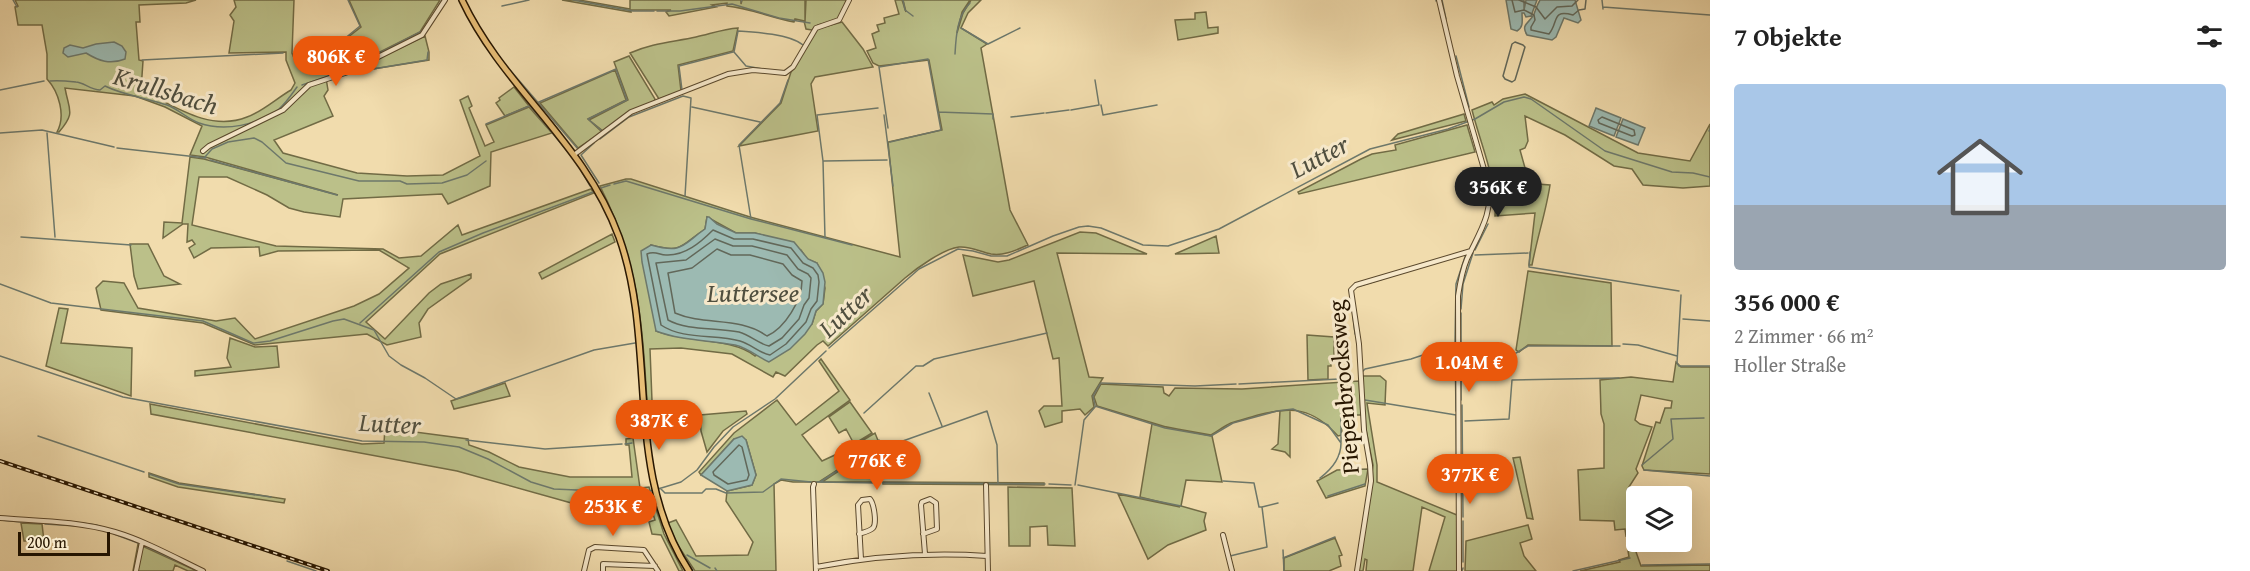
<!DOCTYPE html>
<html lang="de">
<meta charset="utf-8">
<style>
:root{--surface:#fff;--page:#f2f2f2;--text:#222;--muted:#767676;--accent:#ea580c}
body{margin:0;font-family:"Gentium Book Plus",serif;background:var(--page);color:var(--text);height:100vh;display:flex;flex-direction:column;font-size:22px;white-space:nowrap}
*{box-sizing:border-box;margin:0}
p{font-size:20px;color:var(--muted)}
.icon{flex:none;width:33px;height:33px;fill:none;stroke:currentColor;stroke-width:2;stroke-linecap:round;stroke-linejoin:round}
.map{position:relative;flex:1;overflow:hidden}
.side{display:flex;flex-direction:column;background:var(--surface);width:540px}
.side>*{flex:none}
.fabs{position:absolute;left:1626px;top:486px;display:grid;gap:12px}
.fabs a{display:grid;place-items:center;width:66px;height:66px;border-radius:6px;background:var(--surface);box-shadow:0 6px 24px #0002;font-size:30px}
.scale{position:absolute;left:18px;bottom:15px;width:92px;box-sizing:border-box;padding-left:6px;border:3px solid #271601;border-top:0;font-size:16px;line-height:21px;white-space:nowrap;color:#271601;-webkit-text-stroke:4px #f6e8ca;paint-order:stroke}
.price{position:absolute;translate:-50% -51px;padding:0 14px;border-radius:21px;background:var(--accent);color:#fff;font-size:20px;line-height:39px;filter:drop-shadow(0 2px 3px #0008)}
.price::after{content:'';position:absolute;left:50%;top:36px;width:18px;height:14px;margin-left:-9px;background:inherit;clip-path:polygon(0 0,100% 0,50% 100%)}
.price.current{background:#222;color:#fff}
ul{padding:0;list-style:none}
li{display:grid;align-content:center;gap:12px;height:318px;padding:0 24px}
li span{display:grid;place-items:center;height:186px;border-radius:6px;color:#555}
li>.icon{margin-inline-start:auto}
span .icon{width:108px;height:108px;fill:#fffc;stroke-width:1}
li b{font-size:26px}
h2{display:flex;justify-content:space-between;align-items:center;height:72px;padding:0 24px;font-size:26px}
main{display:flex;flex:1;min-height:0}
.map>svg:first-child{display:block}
</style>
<main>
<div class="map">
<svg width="1710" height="571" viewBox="0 0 1710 571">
<rect width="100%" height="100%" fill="#f1dcad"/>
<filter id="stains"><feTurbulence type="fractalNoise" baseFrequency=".00333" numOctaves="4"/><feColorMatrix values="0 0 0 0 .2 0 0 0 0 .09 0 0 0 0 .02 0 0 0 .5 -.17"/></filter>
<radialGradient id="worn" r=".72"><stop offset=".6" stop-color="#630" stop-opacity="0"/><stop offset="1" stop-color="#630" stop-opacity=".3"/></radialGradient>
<path fill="#bbc089" stroke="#716b45" stroke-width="1.5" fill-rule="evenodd" d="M15 0H196L186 3 139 5 140 22H136L139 60 143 61 141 90C174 106 210 132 247 117 262 112 277 98 291 90L295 83 286 60V52L229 53 234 21 230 15 236 7 234 0H294L292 53 296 63 335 47 361 27 349 0H440L420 32 348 68 347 66 345 67 346 71 326 78 328 90 324 96 333 116 274 140 283 153 357 173 407 176 443 175 480 156 460 100 468 96 472 106 469 108 485 146 494 142 486 125 529 107 552 133 491 152 490 186 448 204 442 194 343 199 340 217 304 212 289 208 267 195 227 177H199L192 225 276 246 383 249 399 258 421 256 458 225 462 235 591 189 594 193 440 254 366 322 385 339 429 293 441 284 471 274V278L428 309 419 323 421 337 387 345 367 334 255 345 203 323 101 310 96 288 103 281 124 283 138 308 216 321 235 318 255 339 354 306 379 294 409 268 379 250 278 251 260 256 259 247 211 248 194 258 189 248 195 244 192 240 187 242 188 224H183L163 238 164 222 182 223 190 157 204 159 338 195 205 157 190 155 202 126 165 107 135 96 65 88C69 111 76 112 59 132H57C66 116 59 92 47 79V54L42 25H18L15 7 18 6Z
M562 0H579L630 9V0H741V4L742 0H805V22L806 0H847L838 20 818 25 812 30 806 29 804 21 795 19 794 22C772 18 749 8 727 6V3L712 5 716 7 669 16 666 12 671 10H631V12Z
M895 0H902L906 12 903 0H970L962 12 957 33 963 13 971 0H981L968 13 961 28 987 44 981 48 1010 210 1028 245C1016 250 1005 256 991 254 981 252 970 246 959 247 943 249 917 268 905 278L828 346 823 341 817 345 785 376 776 372 773 377 732 354 681 348 650 349 652 401H647C642 319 638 261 600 186L626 179H631L750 217 900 257 888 142 942 130 929 60 879 66 873 63 867 51 876 48 872 34 879 31 877 25 885 23 884 18 899 14ZM707 217 736 233H755L784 241 801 250 807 259 817 263 825 288 823 304 816 311 812 324 755 356C733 338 685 342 656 331L651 245C683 254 681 245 705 229Z
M1206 12 1208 28 1218 27V33L1178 40 1175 20 1195 19V13Z
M842 22 863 49 873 67 815 77 811 84 818 131 739 146 781 103 791 72 816 29Z
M738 28 733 51 678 65 681 91 659 99 630 53C652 43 673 42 696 37 710 34 723 29 738 28Z
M425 36 429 52V60L367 70 365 65Z
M629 56 655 99 654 102 627 113 603 131 589 120 628 100 614 62Z
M615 70 626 100 588 119 602 132 578 148 540 103Z
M514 87 529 106 505 116 496 103 500 100 499 98Z
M1525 94 1638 153 1690 161 1710 124V186L1683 188 1643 185 1632 169 1614 166 1565 135 1525 116 1528 141 1525 148 1520 150 1527 175 1537 184 1550 185C1546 212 1537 238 1532 265H1529L1535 213 1495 216C1497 179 1481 146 1472 110L1492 102 1494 105 1503 99Z
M1464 114 1466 121 1392 140 1398 134Z
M1467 125 1475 152 1299 194 1298 192 1361 159 1372 154 1396 150 1395 145Z
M1080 232 1096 233 1147 254 1057 253 1089 377 1103 378 1092 396 1094 407 1085 415 1080 409 1062 411V422L1045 427 1039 411 1044 406H1062L1059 358 1053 359 1034 281 973 296 963 255 998 262 1009 260Z
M612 234 615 242 542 279 539 273Z
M1216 236 1219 253 1175 254Z
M130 244H148L164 276 180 284 138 289 134 276Z
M1528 271 1611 283 1612 346 1528 345 1519 352 1516 350Z
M59 308 68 309 61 343 132 348 131 396 46 366Z
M1307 335 1334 337V358H1331V366H1328V379L1308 380Z
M230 338 255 347 277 346 279 367 195 376V371L231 367 227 358Z
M821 359 850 400 802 435 822 461 850 448 875 433 879 443 819 482H793L781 480 774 484 776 571H695L675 541 668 523 676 520 696 556 748 555 753 542 726 501 727 491 752 485 756 475 746 440 734 439 701 475 699 472 734 433 777 400 796 425 839 391 819 361Z
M1676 362 1681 367H1710V474L1644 470 1642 466 1656 422 1660 423 1665 408H1671L1672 401 1641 395 1635 420 1640 424 1652 427 1636 469 1638 473 1627 490 1631 535 1626 536 1625 529 1615 530 1614 521 1580 520 1578 470 1604 468V424L1601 414 1600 380 1631 377 1673 382Z
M1362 376H1380L1386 381 1385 405 1367 403 1377 465V482L1457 515V571H1429L1445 517 1422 507 1413 571H1366L1367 560 1365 559 1363 571H1359L1373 465 1366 430Z
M1359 381 1361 415H1341L1342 435 1338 436C1313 408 1292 406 1258 415 1249 418 1240 420 1231 423 1224 426 1218 431 1211 435L1166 427 1097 406 1094 397 1101 384 1163 387 1164 393 1169 396 1175 388 1242 389Z
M505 383 510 396 454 409 451 401Z
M850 402 872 433 854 444 846 429 839 433 829 417Z
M150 404 362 444 384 443 385 428 468 439 469 445 489 452 519 467 570 477H632L629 445H626V439L633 438 640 488 649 487 664 534 683 571H679L661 535 652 534 649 522 655 520 647 496 577 494 575 504 457 471 151 414Z
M1290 410V457L1285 452 1272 449 1278 444 1280 411Z
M746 411 747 414 723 431 707 452 701 431 700 415Z
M1152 424 1212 436 1222 482 1186 480 1181 506 1206 513 1204 521 1206 530 1168 545 1148 559 1118 494 1180 507 1140 497Z
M881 443 884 451 879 482H822Z
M1520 457 1533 519 1527 518 1513 458Z
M1368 469 1365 486 1326 498 1317 481 1337 470Z
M149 473 179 483 285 499 284 503 178 487 149 477Z
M883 482 1044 483V485L883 484Z
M1008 487 1072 488 1075 546 1048 545 1047 526 1030 527V546H1009Z
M21 523 42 524 44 541H24Z
M1528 525 1532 539 1520 543 1524 556 1536 571H1465L1466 541Z
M1335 538 1342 555 1339 556 1341 566 1329 571H1284V558Z
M138 544 197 571H188L175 565 173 571H133Z
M1635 549 1641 566 1710 565V571H1580L1620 562 1619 560 1629 557 1628 551Z"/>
<path fill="#9cbab2" stroke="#6d786b" stroke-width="1.5" d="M1506 0H1524V10L1526 0H1537L1531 16 1526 17 1524 13H1522C1522 20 1524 27 1517 31L1511 29Z
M1540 0H1575L1581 20 1578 23 1564 18 1556 37 1552 40 1527 35C1520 24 1530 23 1534 14 1536 9 1537 5 1540 0Z
M114 42 122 46 126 52 125 59C110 65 99 61 86 53L68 57 63 53 64 48 70 45 83 48 96 44Z
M1596 108 1621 118 1614 136 1589 126Z
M1623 119 1645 128 1638 145 1616 137Z
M707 217H709L717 224 736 233H755L794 242 808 259 817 263 823 273 825 282 823 304 816 311 812 324 805 334 790 349 769 362C758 357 748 348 735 345 709 340 682 341 656 331L642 262 641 251 651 245C683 254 682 245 705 229Z
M742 436 746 440 756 475 752 485 727 491 701 475 734 439Z"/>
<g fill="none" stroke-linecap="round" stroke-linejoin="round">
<path stroke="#62685a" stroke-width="1.5" d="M1512 0 1515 12 1524 10 1534 15 1535 20 1531 27V30L1549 34C1559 22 1551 9 1573 15L1579 10 1585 9 1586 0
M1519 0 1536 7 1545 19 1557 7 1572 6 1578 0
M1515 42 1523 45 1525 47 1515 80 1512 82 1505 79 1503 76 1512 44Z
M1602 117 1634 130 1635 135 1632 136 1599 123 1598 120Z
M713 230 734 239H753L791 248 803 263 813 268 818 275 819 282 817 301 811 309 806 322 786 344 770 355C759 353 751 344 740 341 715 334 683 340 661 325L647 254C655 250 659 255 666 255 685 256 701 242 713 230Z
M715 239 733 246H752L787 255 798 269 808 274 811 278 809 298 804 305 799 319 782 338 769 346C759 344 750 335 739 332 716 327 688 331 668 320L656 263 686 260Z
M717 249 731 255H750L783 264 792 275 802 281C802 300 785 328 767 336 739 316 705 326 675 313L668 273 692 268Z
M739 445 742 447 749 475 747 480 728 484 714 475 713 472Z"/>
<path stroke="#6d786b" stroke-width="1.5" d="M13 0 17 7
M573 0 633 11H654
M903 0 905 10 913 16
M1436 0V1
M1442 0 1446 19
M1602 0 1603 9
M741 2 742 0
M502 6 529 0
M1603 7 1710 15
M657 11H680L732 4 779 18 810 23
M427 25 442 0
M961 28 988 44 1020 28
M338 44 360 26 348 0
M734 52 738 31C755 32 790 34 803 45
M734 52 746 66 768 70
M955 54C956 36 957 16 970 3
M1456 56 1469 107
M142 60 283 53
M295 62 335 46
M367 70 427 60 428 52
M510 70 578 149
M50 81C58 80 67 81 76 82 83 82 91 90 100 90L105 86C123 95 146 98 167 105 178 109 188 119 199 123 225 132 258 125 279 109 286 103 292 94 297 87
M302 85 349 69 422 31
M0 90 44 81
M682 90 679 66 733 52
M539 102 616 69 627 100 588 119 602 131
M1101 105 1103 115 1157 105
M530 106 568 152
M692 107 760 122
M1071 110 1099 105 1095 80
M938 112 993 114V119
M1046 113 1069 110
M884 115 893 186
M1011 117 1044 113
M486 124 529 106
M888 128 879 67 928 59 941 130 890 142
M1709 131 1710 129
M0 133 42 130 114 147
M47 133 55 237
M600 139 629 117 683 96 691 98 685 196
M594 143 581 155 599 183
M117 148 206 158
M204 158 212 149 228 142 254 138 262 142 286 163 359 181H400L407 184 442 183 467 175 486 161
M210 160 337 195
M824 161 887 160
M578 165 590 186
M614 184 626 181 751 219 852 245
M601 188 610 185
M751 219 739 145 780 103 788 80
M21 237 131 245
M825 238 823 161 817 115 878 108
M1475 250 1488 224
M1530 252 1529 267 1679 291
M1475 255 1528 253
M0 284 51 303 203 321 253 343 270 341 333 321 344 319 374 330 389 356 401 365 425 378 456 399 594 350 635 343
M1356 287 1383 279
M1350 289 1355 334
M1681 295 1677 363 1679 366H1710
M1461 309 1463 284 1473 253
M1461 313V400
M1683 319 1710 321
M360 323 439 252 483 233 593 192
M1455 342 1456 284 1466 254
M1623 344 1638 345 1677 356
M1455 347 1456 411
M829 348 919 269 958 249 973 251 991 256H1007L1053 236 1079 227 1088 226 1101 228 1143 245 1168 246 1219 229 1370 149 1448 129 1475 119 1504 102 1524 97 1531 99 1605 151 1672 172 1693 173 1710 177
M1464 348 1512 353
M1516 353 1528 346H1620
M0 356 123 397 362 441 424 442 459 447 488 459 531 482 554 489 645 493 653 490
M1362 372 1365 369 1411 359 1447 347H1456
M1101 383 1195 386 1236 384
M1239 384 1339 379
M929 393 942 426
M1365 400 1456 415 1457 513
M1095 405 1093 396 1100 384
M1462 405 1463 517
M1095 406 1165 428 1211 436 1233 423 1277 411 1293 409 1328 425 1341 443C1341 458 1332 469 1320 478
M864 413 916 366H923L934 359 1047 333
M1341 413V442
M1465 421 1509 419 1512 380 1619 378
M38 436 144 472
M466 440 545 449 622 444
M625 444 632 443
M886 447 987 411 997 445 998 484
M1642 465 1673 439 1671 419 1704 418
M1644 470 1710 476
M149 474 179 484 271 497
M1223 481 1254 483 1259 507H1262
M817 482 879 483
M820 482 879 444V440
M883 483 1045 484
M1049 484 1071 485
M1075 485 1084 420 1095 407
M1078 485 1181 506
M660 488 665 493H702L706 489H716L726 493 763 492 781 479 811 482
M658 489 681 482 697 470 714 447 733 427 775 399 826 351
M1328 496 1365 484
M0 520 21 522
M67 521 96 525 140 539
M1463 521V562
M23 522 41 523
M45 524 77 526
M114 534 138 543
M143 545 198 571
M1283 550 1284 571
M687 555 710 568
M684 556 693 571
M1230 556 1267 547 1262 507 1278 503
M1283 558 1335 537
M1231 560 1234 571
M287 561 316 571
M1642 565 1710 564
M715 568 717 571
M1462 571 1463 568
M1573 571 1630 558"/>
<defs>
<path id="minor" d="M1439 0 1457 76 1488 183C1494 213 1479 233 1467 259 1462 271 1460 283 1458 296L1459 571
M203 151 209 146 283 110 309 85 348 72 422 35 445 0
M575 154 631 112 728 74 753 70 785 73 793 67 816 28 839 20 849 0
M814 484 813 487 816 571
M986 485 988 571
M0 518C38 521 78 521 115 532 145 541 174 557 203 571
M859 534C862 533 870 531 873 528 877 523 874 504 870 499L862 500 858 505 861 559
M923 534 937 529 936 503 930 499 922 502 921 505 925 554
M1223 535 1232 571
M816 567C874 556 929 552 987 556
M136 571 142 542
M584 571 589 550 595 547 644 550 658 571
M603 571V564L655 566
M1357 571 1371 481 1370 465 1364 430 1359 344 1351 290 1356 285 1471 251"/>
<path id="major" d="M462 0C504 89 584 141 619 237 658 346 623 470 689 571"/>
</defs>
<use href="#minor" stroke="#5a482c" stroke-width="6"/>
<use href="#major" stroke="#271601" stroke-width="8"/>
<use href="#minor" stroke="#f6e8ca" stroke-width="4"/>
<use href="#major" stroke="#e8be76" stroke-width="5"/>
<defs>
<path id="rail" d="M0 461 328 571"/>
</defs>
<use href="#rail" stroke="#271601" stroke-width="4"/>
<use href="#rail" stroke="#f6e8ca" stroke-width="1.5" stroke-dasharray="4.5" stroke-linecap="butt"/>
</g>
<g text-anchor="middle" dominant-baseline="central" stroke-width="6" stroke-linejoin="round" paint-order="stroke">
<g font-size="24" fill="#271601" stroke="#f6e8ca">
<text transform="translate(1343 387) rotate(-95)">Piepenbrocksweg</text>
</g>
<g font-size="26" font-style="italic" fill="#504f3f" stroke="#f6e8ca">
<text transform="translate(166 90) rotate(17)">Krullsbach</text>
<text transform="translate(1319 156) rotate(-28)">Lutter</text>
<text x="753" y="292">Luttersee</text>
<text transform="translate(845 311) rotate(-43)">Lutter</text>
<text transform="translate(390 423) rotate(3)">Lutter</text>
</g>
</g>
<rect width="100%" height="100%" filter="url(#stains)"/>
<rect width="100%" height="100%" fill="url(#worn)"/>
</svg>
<div class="fabs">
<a><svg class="icon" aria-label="layers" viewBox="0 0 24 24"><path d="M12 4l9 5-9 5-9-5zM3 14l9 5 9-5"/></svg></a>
</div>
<div class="scale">200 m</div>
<b class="price" style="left:336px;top:87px">806K €</b>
<b class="price current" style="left:1498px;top:218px">356K €</b>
<b class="price" style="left:1469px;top:393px">1.04M €</b>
<b class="price" style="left:659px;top:451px">387K €</b>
<b class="price" style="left:877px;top:491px">776K €</b>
<b class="price" style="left:1470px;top:505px">377K €</b>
<b class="price" style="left:613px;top:537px">253K €</b>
</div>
<section class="side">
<h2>7 Objekte<svg class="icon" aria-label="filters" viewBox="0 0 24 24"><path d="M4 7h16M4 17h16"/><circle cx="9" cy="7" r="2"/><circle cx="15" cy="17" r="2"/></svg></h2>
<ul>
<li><span style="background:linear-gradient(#a9c7e8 65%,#9aa5b1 0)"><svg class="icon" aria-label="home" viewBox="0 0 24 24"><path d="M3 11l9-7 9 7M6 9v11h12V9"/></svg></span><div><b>356 000 €</b><p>2 Zimmer · 66 m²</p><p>Holler Straße</p></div></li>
</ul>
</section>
</main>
